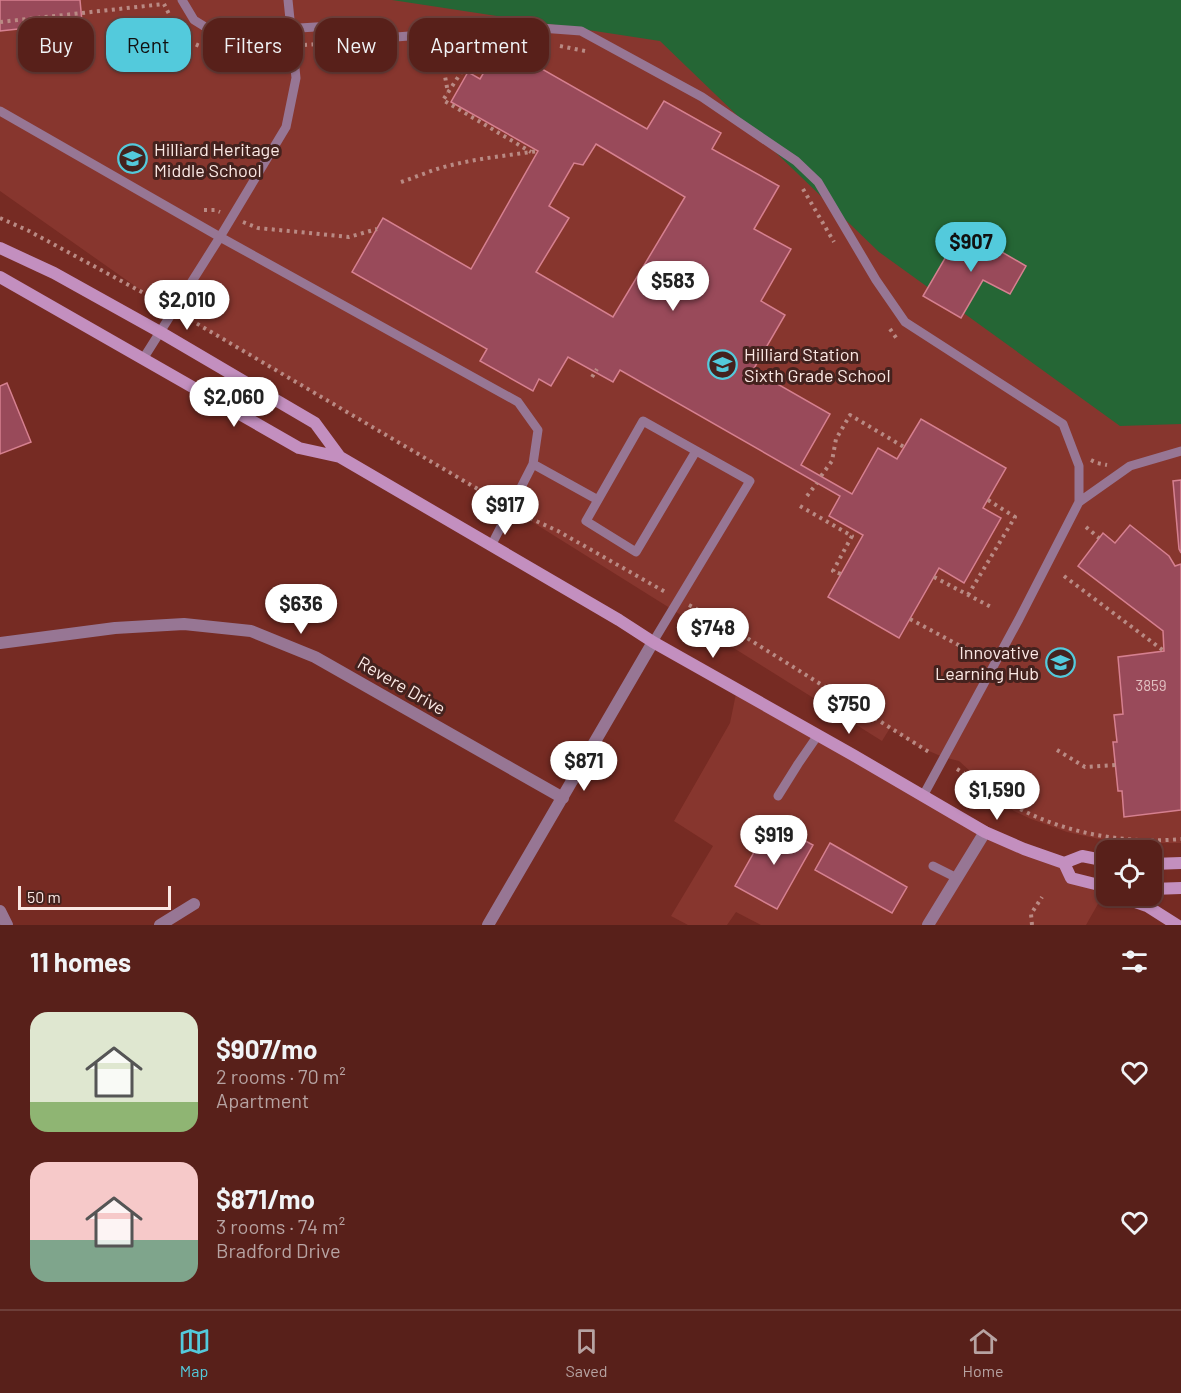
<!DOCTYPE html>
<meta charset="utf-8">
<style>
:root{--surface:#58201a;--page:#5e2823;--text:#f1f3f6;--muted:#b7a3a2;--line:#6d3e39;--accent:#53cadc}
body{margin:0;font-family:Barlow,sans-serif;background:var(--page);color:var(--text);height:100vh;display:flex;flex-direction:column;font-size:22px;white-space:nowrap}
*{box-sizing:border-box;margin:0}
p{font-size:20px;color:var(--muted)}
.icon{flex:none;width:33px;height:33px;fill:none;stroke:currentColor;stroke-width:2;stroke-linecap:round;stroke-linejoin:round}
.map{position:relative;height:925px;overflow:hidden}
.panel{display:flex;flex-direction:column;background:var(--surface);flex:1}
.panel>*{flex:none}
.guide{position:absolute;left:18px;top:18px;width:600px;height:54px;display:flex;gap:12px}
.tools{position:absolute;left:1096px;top:840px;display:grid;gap:12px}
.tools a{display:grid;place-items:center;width:66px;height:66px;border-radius:12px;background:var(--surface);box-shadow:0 2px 4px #0004,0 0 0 2px var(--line);font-size:30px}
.scale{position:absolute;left:18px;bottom:15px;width:153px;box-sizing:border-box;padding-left:6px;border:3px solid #fbe8e4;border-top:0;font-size:16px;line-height:21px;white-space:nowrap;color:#fbe8e4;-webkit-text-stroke:4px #44221e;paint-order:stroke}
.price{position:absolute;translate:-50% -51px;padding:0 14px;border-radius:21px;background:#fff;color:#222;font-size:20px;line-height:39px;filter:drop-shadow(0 2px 3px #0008)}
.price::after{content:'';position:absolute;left:50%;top:36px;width:18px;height:14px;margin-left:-9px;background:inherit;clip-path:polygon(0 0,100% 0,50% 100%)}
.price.current{background:var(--accent);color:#111}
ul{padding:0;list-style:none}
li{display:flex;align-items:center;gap:18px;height:150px;padding:0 30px}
li span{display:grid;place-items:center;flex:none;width:168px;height:120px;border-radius:18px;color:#555}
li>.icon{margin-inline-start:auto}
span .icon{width:72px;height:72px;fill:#fffc;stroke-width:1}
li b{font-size:26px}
h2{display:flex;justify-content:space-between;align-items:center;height:72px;padding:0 30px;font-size:26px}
.tag{padding:0 21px;border-radius:18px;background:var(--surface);box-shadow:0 2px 4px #0004,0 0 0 2px var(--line);font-size:21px;line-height:54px}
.tag.current{background:var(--accent);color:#111}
.dock{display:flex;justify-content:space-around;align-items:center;height:84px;border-top:2px solid var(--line);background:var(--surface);font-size:16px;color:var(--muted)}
.dock a{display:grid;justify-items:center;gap:3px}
.dock .current{color:var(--accent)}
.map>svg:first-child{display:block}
</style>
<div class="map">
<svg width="1181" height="925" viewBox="0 0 1181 925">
<rect width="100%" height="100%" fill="#762b23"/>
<path fill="#87362e" d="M0 0H1181V843H1134L1099 839 1067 832 1031 819 1014 811 959 761 943 757 917 746 890 728 882 741 510 508 152 298 0 191Z
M737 689 985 832 1064 863 1071 879 1103 895 1086 925H761L736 912 727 925H688L671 916 713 846 674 821 730 723Z"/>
<path fill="#256635" d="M392 0H1181V424L1120 426 879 252 660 41Z"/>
<path fill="#994a5a" stroke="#d68090" stroke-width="1.5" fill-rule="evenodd" d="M0 0H80L82 22 0 31Z
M500 45 647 129 664 101 721 133 712 149 779 186 754 229 791 249 761 301 785 315 753 370 830 414 801 465 852 494 878 448 897 459 921 419 1006 468 983 508 1001 518 964 583 939 568 899 638 828 597 863 535 829 516 840 496 620 370 613 382 568 357 551 386 539 379 533 391 480 361 487 349 352 272 383 218 471 269 538 151 451 102 468 72 480 79ZM596 144 685 197 613 317 536 272 569 218 549 206 574 163 583 165Z
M962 229 1026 266 1010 294 983 280 961 318 923 296Z
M7 383 31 442 0 454V386Z
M1181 480V553L1179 549 1173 481Z
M1130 525 1169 556 1175 566 1181 564V810L1124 817 1122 791H1118L1113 742H1117L1114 715 1123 714 1118 657 1164 651 1163 631 1078 566 1103 533 1115 543Z
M771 822 813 845 777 909 735 886Z
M830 843 907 887 892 913 815 870Z"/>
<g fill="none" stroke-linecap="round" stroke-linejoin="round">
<path stroke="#b98a84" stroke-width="4" stroke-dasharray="3 4.5" stroke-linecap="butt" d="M0 22 164 4C169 14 175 27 184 36 207 59 250 48 279 46
M304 45 336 43
M560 46 585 51
M440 48 448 93
M468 62 475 44H474
M485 71 468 62 443 100 531 152
M401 182C413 178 425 173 437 169 470 159 504 156 538 151
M803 189 834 242
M204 210H215L220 212
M0 218 29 231 162 303
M243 222 258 228 349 237 377 229
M184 316 498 501
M890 329 897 339
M592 377 597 369
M1091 460 1097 463 1107 465
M821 476 832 461 836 439 850 415 904 447
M807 496 817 483
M800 506 852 536 833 571 841 574
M523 515 558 531 667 593
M1086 527 1099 538
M1064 576 1164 651
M934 577 993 608
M968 595 1015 517 988 500
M689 605 723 623 929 752
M910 619 966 649
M1057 750 1085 767 1116 765
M957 769C978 782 998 797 1020 809 1068 834 1127 844 1181 839
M1032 925 1031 914 1042 897"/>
<path stroke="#977694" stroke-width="9" d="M182 0 194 20 215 33 332 26 383 38 527 27 581 31 702 97 796 161 818 182 876 280 905 322 1063 424 1079 466V502L1019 619 923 796
M0 111 220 237 518 402 538 430 533 464 491 546
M143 359 220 237 286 127 296 78 288 0
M533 464 598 500
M1079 502 1130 466 1181 451
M653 642 750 481 643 421 586 521 636 552 696 451
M778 796 798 764 818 735
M933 866 957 878"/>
<path stroke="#977694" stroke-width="12" d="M0 643 115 628 184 624 251 631 315 657 563 798
M0 911 7 925
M160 925 194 904
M488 925 653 642
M928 925 985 832"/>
<path stroke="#c38fbf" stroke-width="12" d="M0 248 54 273 160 332 315 423 340 457
M0 277 299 448 340 457 619 620 653 642 853 755 985 832 1024 849 1064 863 1082 856 1107 861
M1064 863 1071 878 1107 887
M1152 864 1181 863
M1152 889 1181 888
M1118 896 1147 906 1177 925"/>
</g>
<defs>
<symbol id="school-ring" viewBox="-11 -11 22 22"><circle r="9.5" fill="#44221e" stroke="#53cadc" stroke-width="1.5"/><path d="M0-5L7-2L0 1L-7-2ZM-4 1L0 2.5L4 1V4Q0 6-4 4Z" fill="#53cadc"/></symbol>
</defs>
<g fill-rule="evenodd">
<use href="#school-ring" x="116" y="142" width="33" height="33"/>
<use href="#school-ring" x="706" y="348" width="33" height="33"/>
<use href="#school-ring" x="1044" y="646" width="33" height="33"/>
</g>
<g text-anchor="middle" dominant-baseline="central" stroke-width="6" stroke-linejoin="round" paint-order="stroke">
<g font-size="15" fill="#e2c0c2">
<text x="1151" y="685">3859</text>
</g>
<g font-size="18" fill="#fbe8e4" stroke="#44221e" text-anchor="start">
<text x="154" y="149">Hilliard Heritage<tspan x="154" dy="21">Middle School</tspan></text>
<text x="744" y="354">Hilliard Station<tspan x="744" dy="21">Sixth Grade School</tspan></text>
<text x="1039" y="652" text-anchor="end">Innovative<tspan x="1039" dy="21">Learning Hub</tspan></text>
</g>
<g font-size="18" fill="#fbe8e4" stroke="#44221e">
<text transform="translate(402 685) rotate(30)">Revere Drive</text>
</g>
</g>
</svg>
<div class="tools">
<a><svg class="icon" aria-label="locate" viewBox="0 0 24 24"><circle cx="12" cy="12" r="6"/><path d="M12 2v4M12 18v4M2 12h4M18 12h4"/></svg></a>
</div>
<div class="scale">50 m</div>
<b class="price current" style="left:971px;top:273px">$907</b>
<b class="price" style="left:673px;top:312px">$583</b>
<b class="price" style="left:187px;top:331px">$2,010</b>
<b class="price" style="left:234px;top:428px">$2,060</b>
<b class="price" style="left:505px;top:536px">$917</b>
<b class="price" style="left:301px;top:635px">$636</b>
<b class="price" style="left:713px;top:659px">$748</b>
<b class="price" style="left:849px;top:735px">$750</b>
<b class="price" style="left:584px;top:792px">$871</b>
<b class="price" style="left:997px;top:821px">$1,590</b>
<b class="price" style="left:774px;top:866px">$919</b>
<div class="guide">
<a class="tag">Buy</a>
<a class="tag current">Rent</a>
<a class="tag">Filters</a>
<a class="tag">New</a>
<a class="tag">Apartment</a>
</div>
</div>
<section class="panel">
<h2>11 homes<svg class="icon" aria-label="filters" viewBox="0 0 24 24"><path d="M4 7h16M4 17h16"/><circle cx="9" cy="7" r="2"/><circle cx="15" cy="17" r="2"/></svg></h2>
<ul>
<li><span style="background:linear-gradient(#dfe7d0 75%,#8fb573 0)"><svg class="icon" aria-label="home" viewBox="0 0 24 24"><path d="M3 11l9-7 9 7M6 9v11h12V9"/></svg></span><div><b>$907/mo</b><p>2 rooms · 70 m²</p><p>Apartment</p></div><svg class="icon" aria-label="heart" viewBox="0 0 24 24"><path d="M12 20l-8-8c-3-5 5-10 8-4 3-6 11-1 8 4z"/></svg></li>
<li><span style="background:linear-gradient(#f6c9c9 65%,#7fa58c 0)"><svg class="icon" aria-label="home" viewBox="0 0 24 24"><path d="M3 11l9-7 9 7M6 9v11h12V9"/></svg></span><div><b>$871/mo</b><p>3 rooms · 74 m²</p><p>Bradford Drive</p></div><svg class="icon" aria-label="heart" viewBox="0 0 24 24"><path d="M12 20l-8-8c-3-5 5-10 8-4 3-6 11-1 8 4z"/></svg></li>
</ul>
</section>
<nav class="dock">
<a class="current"><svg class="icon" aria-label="map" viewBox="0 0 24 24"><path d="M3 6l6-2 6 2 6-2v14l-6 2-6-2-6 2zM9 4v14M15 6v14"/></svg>Map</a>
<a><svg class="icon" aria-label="saved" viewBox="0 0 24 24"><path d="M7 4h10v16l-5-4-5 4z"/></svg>Saved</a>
<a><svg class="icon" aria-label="home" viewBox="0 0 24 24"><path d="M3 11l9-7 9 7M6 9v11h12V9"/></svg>Home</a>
</nav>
